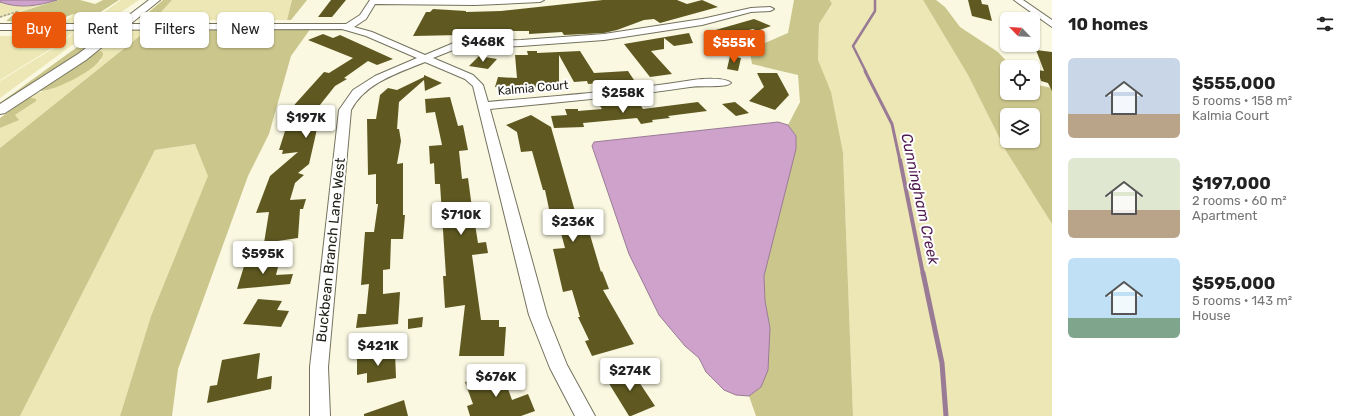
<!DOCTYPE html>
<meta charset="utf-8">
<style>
:root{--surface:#fff;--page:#f2f2f2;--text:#222;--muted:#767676;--accent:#ea580c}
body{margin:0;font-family:Rubik,sans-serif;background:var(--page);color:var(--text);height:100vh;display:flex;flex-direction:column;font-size:15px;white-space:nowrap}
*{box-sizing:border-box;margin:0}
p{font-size:13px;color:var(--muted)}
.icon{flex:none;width:22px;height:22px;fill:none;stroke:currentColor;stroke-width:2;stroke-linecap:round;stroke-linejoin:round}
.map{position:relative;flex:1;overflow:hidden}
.side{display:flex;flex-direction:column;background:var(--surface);width:300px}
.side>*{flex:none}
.hud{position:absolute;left:12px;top:12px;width:380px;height:36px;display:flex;gap:8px}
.needle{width:26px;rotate:295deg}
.buttons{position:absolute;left:1000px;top:12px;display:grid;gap:8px}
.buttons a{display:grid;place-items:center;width:40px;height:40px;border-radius:6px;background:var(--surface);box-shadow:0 1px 3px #0004;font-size:20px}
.price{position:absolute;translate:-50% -34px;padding:0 9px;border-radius:4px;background:#fff;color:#222;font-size:13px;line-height:26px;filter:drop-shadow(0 1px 2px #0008)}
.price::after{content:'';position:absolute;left:50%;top:24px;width:12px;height:9px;margin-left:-6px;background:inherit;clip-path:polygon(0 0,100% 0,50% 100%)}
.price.current{background:var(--accent);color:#fff}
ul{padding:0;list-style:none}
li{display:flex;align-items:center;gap:12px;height:100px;padding:0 16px}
li span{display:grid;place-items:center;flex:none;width:112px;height:80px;border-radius:6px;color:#555}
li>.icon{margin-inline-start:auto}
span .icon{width:48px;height:48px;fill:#fffc;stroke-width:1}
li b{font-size:17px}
h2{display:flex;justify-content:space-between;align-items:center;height:48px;padding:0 16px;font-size:17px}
.pill{padding:0 14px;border-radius:6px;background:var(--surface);box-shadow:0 1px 3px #0004;font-size:14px;line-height:36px}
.pill.current{background:var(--accent);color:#fff}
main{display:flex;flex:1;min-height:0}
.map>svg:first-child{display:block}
</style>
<main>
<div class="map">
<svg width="1052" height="416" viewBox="0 0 1052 416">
<rect width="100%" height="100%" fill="#faf8e0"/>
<path fill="#ece7b4" d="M0 0H57L0 18Z
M121 0H139C122 11 108 24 86 25Z
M172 0H292L287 20H166L162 17 154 24H139L147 19 153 21Z
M830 0H923L968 75 1006 151 1052 224V416H853L843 153 818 60 819 24 832 5Z
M99 13 82 25 63 24 74 14 87 15Z
M65 28 77 30 52 48 0 80V36L54 35Z
M81 28 89 29 90 32 0 98V81L54 48Z
M132 28H149L0 148V128L18 120 14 116 29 105 34 98 29 97C37 92 43 92 52 88 70 80 86 72 102 60L95 52 105 45 124 41 121 38 116 37Z
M195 144 209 175 151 316 120 416H20L155 150Z"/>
<path fill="#cbc68c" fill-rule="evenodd" d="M58 0H80L95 4 103 0H119L99 13 87 15 74 14 48 23H31L6 21 14 14Z
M163 0H172L153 21 149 19 141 22 143 17Z
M292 0H307L291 20H287Z
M794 0H830L832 4 819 24 818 60 831 92 843 153 853 416H756L749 396 761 386 770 328 765 301 764 276 796 136 788 125 800 102 798 75 752 64 750 52 760 45 788 33Z
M923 0H936L945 7 960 27 998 52 1011 66 1007 67V93H1033V84L1052 88V224L1006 151 968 75ZM1007 115H1033V141H1007Z
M311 28 291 56 269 134 248 176 178 369 172 416H120L151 316 208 176 195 144 155 150 20 416H0V148L147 30Z
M91 37H102L78 55 0 107V103Z
M101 51 103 53C103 68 53 92 39 91L63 76 95 52Z
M29 97 36 99V101L15 115 19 120 0 128V118Z"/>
<path fill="#cfa2cc" stroke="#9a7b96" d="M0 0H57C37 6 20 9 0 2Z
M778 122 788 125 796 136V149L764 276 765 301 770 328 768 370 761 387 749 396 736 395 724 390 706 372 699 358 685 346 659 315 629 254 592 146 594 142Z"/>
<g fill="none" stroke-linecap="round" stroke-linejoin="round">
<path stroke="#9a7b96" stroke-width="2.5" d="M866 72 853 46 875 11V0"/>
<path stroke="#9a7b96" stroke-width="3" d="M865 71 892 124 900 161"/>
<path stroke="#9a7b96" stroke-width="4" d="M900 160 923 274"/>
<path stroke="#9a7b96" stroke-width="5" d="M923 273 942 363 946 416"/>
</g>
<path fill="#5f5921" d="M331 0H346L332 17H318Z
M603 0H677L687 4 702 0 718 7 660 23 654 19 644 20 617 30 604 33 564 35 562 32 529 34V31H490V36L459 37 460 35 413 36 426 12H430L433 9 466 11V12L501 11Z
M968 0H981L982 4 988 5 992 21 972 16Z
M754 19 771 26 757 31 753 29 714 39 712 31Z
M689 33 693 43 674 46 664 38V49L651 51 672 74 650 77 624 44Z
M323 34 333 38 340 35 393 59 377 65 368 61 344 78 347 79 335 86 308 120 319 119 315 138 309 164 298 173 304 175 295 183 290 200 306 199 303 209H300L298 238 264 243 269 212 256 213 270 176 298 152 282 154 283 150H279L286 128 280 129 285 113H287L324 72 329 73 353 58 308 40Z
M1036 50 1052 52V91L1048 83 1041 81 1038 70 1044 71Z
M527 51H537V53L580 51 594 73 628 71 634 80 588 84 587 81 574 82 559 55V88L524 87 523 89 495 87 498 77 517 78 515 55H528Z
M479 56 497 59 488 69 469 66Z
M730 56 741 58 738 71 727 69Z
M757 73H777L789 95 775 110 749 101 764 87Z
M424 75 442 83 425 91 424 80 399 102 397 129H399L401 141 397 164 403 163V215H405L403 239H391L390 269 383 270V294L400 292 398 324 356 328 358 314H366L369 284 361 285 365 232H374L378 204H376V174L368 175 367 119H376L380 95 388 88 397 90 424 77Z
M450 97 458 126 463 125 468 150 459 151 462 179 468 178 472 208H480L481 218H474L478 243 486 242 488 253 472 255 481 320H499V327H506L504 356H459L465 305 445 308 443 276H446L440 184H435L434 163 430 164 429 146 442 145 435 112 426 113 425 99Z
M698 102 707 111 668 116 670 118 652 120 653 122 641 124 637 118 583 123 584 127 554 128 551 116 567 115 565 109H578V111L602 109 600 106 639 103 643 109Z
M735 102 749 113 736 116 722 104Z
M531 115 551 127 580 229 588 228 601 272 602 271 609 289 603 290 634 344 592 356 585 341 589 340 578 317H580L572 290 563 292 553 249 565 248 558 222 552 223 545 190H543L532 151 521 152 517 132 506 125Z
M280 259 276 275 293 274 290 284 237 289 245 263Z
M258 299 282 301 277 310 289 311 281 327 243 324Z
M423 317 422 327 408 329V319Z
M395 352 396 378 367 383V373L357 375V358Z
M260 353 257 379 272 376 271 389 207 403 210 386 217 385 222 360Z
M629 367 655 406 631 416H629L605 377Z
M501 370 512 400 528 394 535 411 521 416H470L467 406 473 404 465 382Z
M404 400 408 416H364V414Z"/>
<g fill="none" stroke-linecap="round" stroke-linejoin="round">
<defs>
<path id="minor" d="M370 0H544L540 2 475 5 375 4 366 19 354 27 372 32 425 55 456 42 521 40 604 34 702 19 751 8 770 7 774 9 770 11 751 12 702 25 604 40 521 46 458 48 433 58 473 75 483 85 488 102C557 96 625 91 693 80 701 79 726 77 731 83 727 88 699 85 690 87 624 97 557 102 490 109L547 315 567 365 595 416H575L550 368 529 315 473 86 465 79 425 62C398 73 365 83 351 110L328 367 330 416H310V367L339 110 353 90 375 76 417 58 366 36 342 29 0 30V24H346L360 15Z
M1014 0H1023L1052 20V27Z"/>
<path id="tertiary" d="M149 0H160L86 60 5 113 0 114V104L78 54Z"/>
</defs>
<use href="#minor" stroke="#74725e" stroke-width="2"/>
<use href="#tertiary" stroke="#74725e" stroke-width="2"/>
<path stroke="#a09e8d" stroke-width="1.5" stroke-dasharray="2.5 1.5" stroke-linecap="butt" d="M0 17 19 11"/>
<use href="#minor" fill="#fff" fill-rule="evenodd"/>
<use href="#tertiary" fill="#fff" fill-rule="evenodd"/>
</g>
<g text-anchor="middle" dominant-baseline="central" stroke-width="4" stroke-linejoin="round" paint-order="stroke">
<g font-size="12" fill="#201f17" stroke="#fff">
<text transform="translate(533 88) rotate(-5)">Kalmia Court</text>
</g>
<g font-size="14" fill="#201f17" stroke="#fff">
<text transform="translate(331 250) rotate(-84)">Buckbean Branch Lane West</text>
</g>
<g font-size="15" font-style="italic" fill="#4f1a4e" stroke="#fff">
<text transform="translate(920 199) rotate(78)">Cunningham Creek</text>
</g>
</g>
</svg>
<div class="buttons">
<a><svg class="needle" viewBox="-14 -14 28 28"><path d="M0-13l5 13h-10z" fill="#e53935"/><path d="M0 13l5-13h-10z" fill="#767676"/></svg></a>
<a><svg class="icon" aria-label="locate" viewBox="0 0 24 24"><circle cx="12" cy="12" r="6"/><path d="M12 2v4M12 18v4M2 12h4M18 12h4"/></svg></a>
<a><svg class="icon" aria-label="layers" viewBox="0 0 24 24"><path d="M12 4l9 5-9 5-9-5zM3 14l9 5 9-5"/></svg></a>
</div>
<b class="price" style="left:483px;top:63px">$468K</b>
<b class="price current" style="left:734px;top:64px">$555K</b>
<b class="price" style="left:623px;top:114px">$258K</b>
<b class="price" style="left:306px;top:139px">$197K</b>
<b class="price" style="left:461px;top:236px">$710K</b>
<b class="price" style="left:573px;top:243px">$236K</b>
<b class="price" style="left:263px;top:275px">$595K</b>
<b class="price" style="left:378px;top:367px">$421K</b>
<b class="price" style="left:630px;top:392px">$274K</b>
<b class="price" style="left:496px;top:398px">$676K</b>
<div class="hud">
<a class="pill current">Buy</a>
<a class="pill">Rent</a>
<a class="pill">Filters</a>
<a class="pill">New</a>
</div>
</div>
<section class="side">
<h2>10 homes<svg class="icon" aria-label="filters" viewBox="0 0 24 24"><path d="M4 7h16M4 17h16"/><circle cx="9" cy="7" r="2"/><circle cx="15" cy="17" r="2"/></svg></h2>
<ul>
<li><span style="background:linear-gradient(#c9d6e8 70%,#b9a48a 0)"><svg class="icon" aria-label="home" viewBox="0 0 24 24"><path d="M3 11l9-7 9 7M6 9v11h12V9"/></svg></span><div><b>$555,000</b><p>5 rooms · 158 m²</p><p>Kalmia Court</p></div></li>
<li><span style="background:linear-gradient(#dfe7d0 65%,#b9a48a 0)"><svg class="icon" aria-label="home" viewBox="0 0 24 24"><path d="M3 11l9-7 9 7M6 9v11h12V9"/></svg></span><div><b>$197,000</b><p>2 rooms · 60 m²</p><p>Apartment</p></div></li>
<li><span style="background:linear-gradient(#bfe0f5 75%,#7fa58c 0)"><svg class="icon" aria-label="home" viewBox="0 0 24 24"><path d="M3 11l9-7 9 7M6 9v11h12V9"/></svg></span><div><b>$595,000</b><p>5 rooms · 143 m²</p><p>House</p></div></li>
</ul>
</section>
</main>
